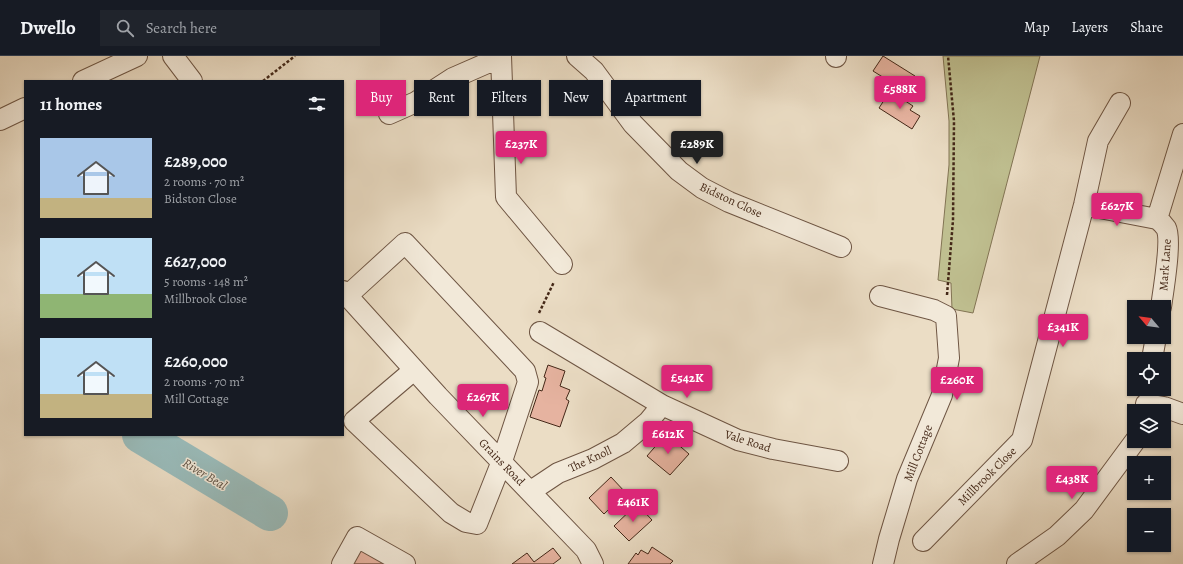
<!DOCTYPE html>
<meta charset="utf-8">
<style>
:root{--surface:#171b24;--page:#20242c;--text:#f1f3f6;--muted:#9ea1a6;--line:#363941;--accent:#db2777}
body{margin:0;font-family:Alegreya,serif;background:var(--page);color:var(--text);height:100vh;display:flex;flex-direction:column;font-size:15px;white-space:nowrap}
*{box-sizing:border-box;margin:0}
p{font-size:13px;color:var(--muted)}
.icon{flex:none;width:22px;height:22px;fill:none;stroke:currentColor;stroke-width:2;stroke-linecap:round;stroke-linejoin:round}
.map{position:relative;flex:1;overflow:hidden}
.side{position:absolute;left:24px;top:24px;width:320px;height:356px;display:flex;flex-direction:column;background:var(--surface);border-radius:0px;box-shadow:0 1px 3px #0004}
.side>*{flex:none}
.banner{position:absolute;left:356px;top:24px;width:380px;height:36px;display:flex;gap:8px}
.needle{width:26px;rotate:299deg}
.controls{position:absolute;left:1127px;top:244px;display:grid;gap:8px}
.controls a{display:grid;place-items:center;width:44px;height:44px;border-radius:0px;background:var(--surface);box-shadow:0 1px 3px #0004;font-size:20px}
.price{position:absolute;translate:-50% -34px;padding:0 9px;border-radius:4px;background:var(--accent);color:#fff;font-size:13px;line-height:26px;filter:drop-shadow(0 1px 2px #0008)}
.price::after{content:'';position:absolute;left:50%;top:24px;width:12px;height:9px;margin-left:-6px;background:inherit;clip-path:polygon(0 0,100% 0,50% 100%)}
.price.on{background:#222;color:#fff}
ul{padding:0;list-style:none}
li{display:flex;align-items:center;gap:12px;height:100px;padding:0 16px}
li span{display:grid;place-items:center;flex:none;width:112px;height:80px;border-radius:0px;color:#555}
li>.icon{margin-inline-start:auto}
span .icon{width:48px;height:48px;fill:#fffc;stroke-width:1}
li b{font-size:17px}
h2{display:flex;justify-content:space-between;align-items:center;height:48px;padding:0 16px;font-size:17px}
.tag{padding:0 14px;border-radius:0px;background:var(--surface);box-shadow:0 1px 3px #0004;font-size:14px;line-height:36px}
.tag.on{background:var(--accent);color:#fff}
header{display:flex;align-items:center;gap:24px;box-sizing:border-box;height:56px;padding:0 20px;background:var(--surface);border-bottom:1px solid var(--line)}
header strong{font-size:19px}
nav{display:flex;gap:22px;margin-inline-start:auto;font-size:14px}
.search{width:280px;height:36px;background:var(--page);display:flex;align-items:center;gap:10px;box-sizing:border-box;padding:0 14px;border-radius:0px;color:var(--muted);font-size:15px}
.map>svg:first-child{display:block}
</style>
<header>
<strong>Dwello</strong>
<div class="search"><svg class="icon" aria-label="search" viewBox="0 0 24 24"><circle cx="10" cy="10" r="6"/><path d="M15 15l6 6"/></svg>Search here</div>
<nav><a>Map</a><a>Layers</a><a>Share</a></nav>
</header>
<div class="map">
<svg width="1183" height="508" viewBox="0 0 1183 508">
<rect width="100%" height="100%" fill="#ebddc5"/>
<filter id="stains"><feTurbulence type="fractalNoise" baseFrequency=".005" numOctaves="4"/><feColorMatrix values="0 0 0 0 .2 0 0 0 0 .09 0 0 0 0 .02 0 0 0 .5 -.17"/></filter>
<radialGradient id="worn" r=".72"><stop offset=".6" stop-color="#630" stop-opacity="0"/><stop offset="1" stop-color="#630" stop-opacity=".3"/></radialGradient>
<path fill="#bfbf90" stroke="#827454" d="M943 0H1040L973 257 952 253 951 227 938 224 949 109V65Z"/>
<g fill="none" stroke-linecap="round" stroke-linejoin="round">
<path stroke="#99bbba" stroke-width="36" d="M140 379 270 457"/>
</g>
<path fill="#e6b3a0" stroke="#442818" d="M883 0 915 20 905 35 873 15Z
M890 35 913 50 910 54 920 60 912 73 879 52Z
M548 309 565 315 560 330 570 334 566 343 569 345 560 371 530 361 539 334 542 335 546 322 544 321Z
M666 378 689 398 670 419 647 400Z
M611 421 626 437 604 458 589 442Z
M637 448 652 464 629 485 614 470Z
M358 491 388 508H349Z
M652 491 673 505 670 508H628L636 497 638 499 641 494 648 498Z
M553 492 561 502 553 508H512L527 497 534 506Z"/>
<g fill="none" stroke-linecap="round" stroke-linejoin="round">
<defs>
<path id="minor" d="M173 0 192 25
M501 0 506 141 562 208
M577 0 594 15 633 68 679 115 702 132 729 146 841 191
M836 1V0
M83 25 137 0
M389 58 416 46 453 22 501 1
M0 64 25 52
M1084 149 1157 163
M343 235 438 340 586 494 593 508
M347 240 405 187 525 315 528 326 502 405 477 468 466 466 451 457 354 365 414 314
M880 240 934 254 946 260 949 302 942 339 907 423 889 483 883 508
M1161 251C1163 237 1172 183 1166 172 1164 169 1160 165 1157 163L1183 78
M540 276 662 349 738 384 773 393 838 405
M1152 303 1156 281
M1146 348 1164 351 1183 358
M531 435 558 417 593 403 623 387 648 366 662 349
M923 485 1022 384 1084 149 1098 85 1120 47
M342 508 357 481 405 508
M1017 508 1057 480 1084 454 1135 385"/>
</defs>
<use href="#minor" stroke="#6e5543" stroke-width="22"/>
<path stroke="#442818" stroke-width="2.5" stroke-dasharray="3 2" stroke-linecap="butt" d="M263 25 295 0
M947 239 953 164 954 65 948 0
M539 257 554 226"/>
<use href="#minor" stroke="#f2e9d9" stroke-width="20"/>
</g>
<g text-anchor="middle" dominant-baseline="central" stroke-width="3" stroke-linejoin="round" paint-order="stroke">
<g font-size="12" fill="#442818" stroke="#f2e9d9">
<text transform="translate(731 144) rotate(25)">Bidston Close</text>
<text transform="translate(1165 209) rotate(-86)">Mark Lane</text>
<text transform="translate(748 385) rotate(18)">Vale Road</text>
<text transform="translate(918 397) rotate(-69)">Mill Cottage</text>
<text transform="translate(590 403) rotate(-25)">The Knoll</text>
<text transform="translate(502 406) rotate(46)">Grains Road</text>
<text transform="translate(987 420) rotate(-45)">Millbrook Close</text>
</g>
<g font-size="13" font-style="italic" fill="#594d40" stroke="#f2e9d9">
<text transform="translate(205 418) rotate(31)">River Beal</text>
</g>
</g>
<rect width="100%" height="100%" filter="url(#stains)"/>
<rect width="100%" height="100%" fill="url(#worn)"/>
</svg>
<div class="controls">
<a><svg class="needle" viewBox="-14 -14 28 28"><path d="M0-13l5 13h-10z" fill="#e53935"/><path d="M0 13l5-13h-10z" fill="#9ea1a6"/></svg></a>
<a><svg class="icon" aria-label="locate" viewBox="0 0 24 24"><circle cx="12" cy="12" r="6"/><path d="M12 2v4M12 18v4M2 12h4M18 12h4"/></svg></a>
<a><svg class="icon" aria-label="layers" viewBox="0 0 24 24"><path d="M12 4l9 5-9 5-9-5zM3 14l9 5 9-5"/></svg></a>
<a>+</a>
<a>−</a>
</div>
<b class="price" style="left:900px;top:54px">£588K</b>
<b class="price" style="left:521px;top:109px">£237K</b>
<b class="price on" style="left:697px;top:109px">£289K</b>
<b class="price" style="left:1117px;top:171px">£627K</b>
<b class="price" style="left:1063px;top:292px">£341K</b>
<b class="price" style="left:687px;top:343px">£542K</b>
<b class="price" style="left:957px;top:345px">£260K</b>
<b class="price" style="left:483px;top:362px">£267K</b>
<b class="price" style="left:668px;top:399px">£612K</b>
<b class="price" style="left:1072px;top:444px">£438K</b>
<b class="price" style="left:633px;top:467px">£461K</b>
<div class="banner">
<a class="tag on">Buy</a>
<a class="tag">Rent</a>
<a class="tag">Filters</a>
<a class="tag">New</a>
<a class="tag">Apartment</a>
</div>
<section class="side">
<h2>11 homes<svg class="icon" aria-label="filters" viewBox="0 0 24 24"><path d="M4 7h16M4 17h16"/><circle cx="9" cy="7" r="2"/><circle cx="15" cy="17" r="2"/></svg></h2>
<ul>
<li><span style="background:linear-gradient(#a9c7e8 75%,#c2b280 0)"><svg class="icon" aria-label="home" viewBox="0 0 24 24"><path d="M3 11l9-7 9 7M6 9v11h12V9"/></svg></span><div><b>£289,000</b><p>2 rooms · 70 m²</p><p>Bidston Close</p></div></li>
<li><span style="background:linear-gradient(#bfe0f5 70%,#8fb573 0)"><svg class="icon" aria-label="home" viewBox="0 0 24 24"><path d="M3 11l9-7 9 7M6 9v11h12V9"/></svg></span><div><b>£627,000</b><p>5 rooms · 148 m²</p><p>Millbrook Close</p></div></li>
<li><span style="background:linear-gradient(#bfe0f5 70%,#c2b280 0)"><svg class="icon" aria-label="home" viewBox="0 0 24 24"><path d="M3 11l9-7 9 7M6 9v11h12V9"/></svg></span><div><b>£260,000</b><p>2 rooms · 70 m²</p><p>Mill Cottage</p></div></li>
</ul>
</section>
</div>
